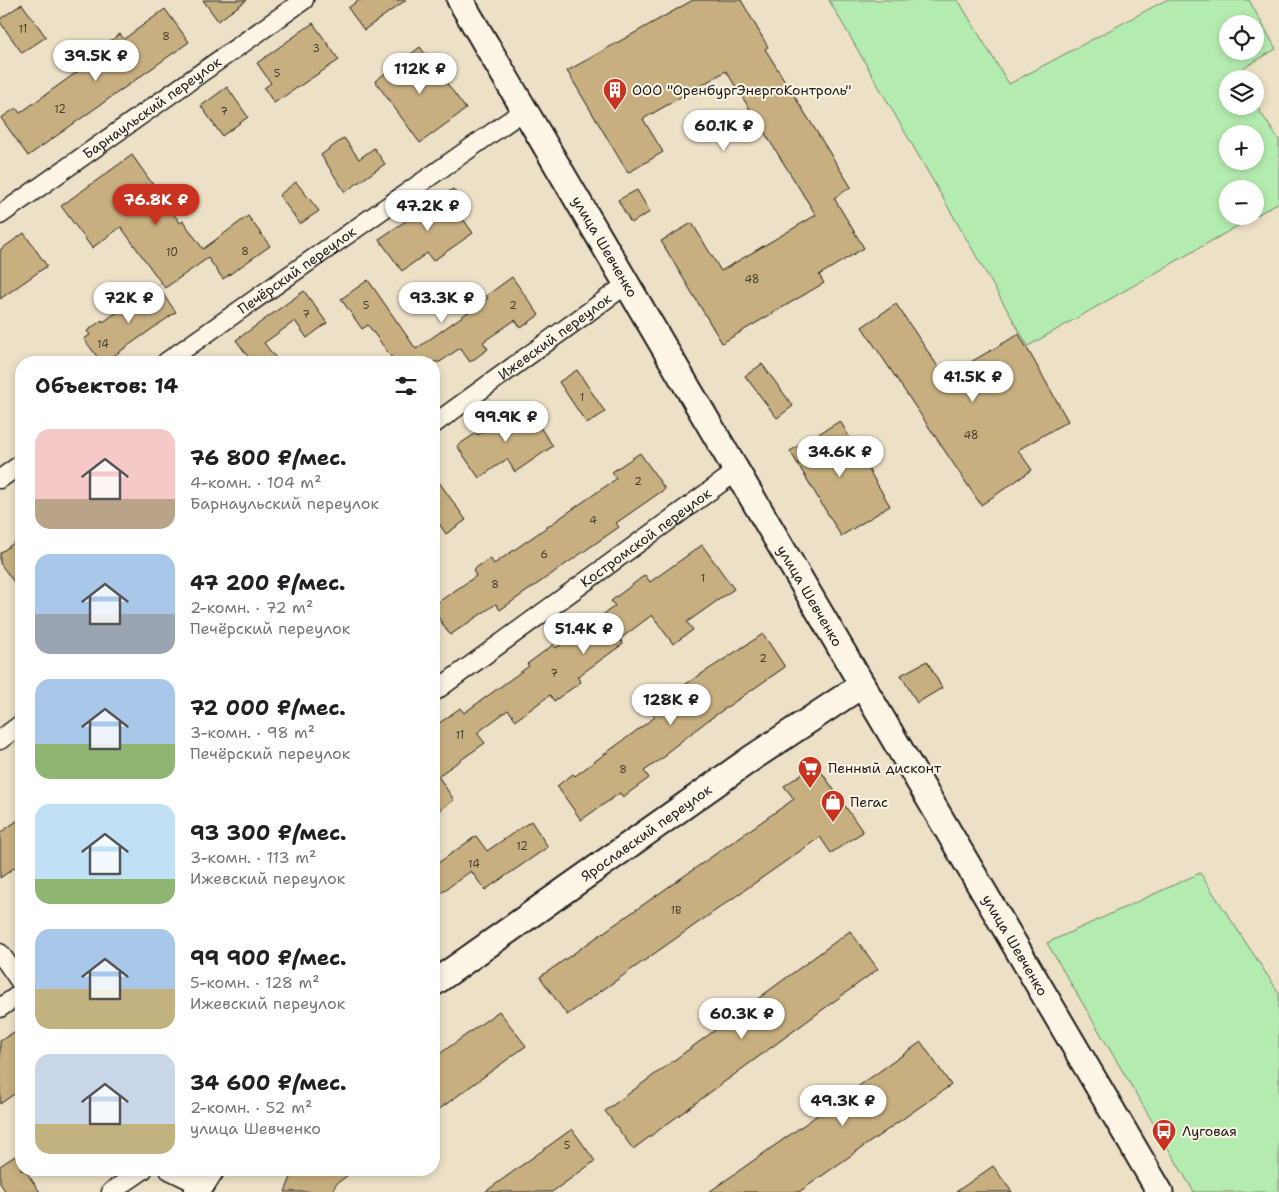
<!DOCTYPE html>
<html lang="ru">
<meta charset="utf-8">
<style>
:root{--surface:#fff;--page:#f6f6f6;--text:#202124;--muted:#757577;--accent:#c8321e}
body{margin:0;font-family:"Shantell Sans",sans-serif;background:var(--page);color:var(--text);height:100vh;display:flex;flex-direction:column;font-size:19px;white-space:nowrap}
*{box-sizing:border-box;margin:0}
p{font-size:16px;color:var(--muted)}
.icon{flex:none;width:28px;height:28px;fill:none;stroke:currentColor;stroke-width:2;stroke-linecap:round;stroke-linejoin:round}
.map{position:relative;flex:1;overflow:hidden}
.panel{position:absolute;left:15px;top:356px;width:425px;height:820px;display:flex;flex-direction:column;background:var(--surface);border-radius:20px;box-shadow:0 2px 8px #0003}
.panel>*{flex:none}
.tools{position:absolute;left:1219px;top:15px;display:grid;gap:10px}
.tools a{display:grid;place-items:center;width:45px;height:45px;border-radius:50%;background:var(--surface);box-shadow:0 2px 8px #0003;font-size:25px}
.price{position:absolute;translate:-50% -42px;padding:0 11px;border-radius:18px;background:#fff;color:#222;font-size:16px;line-height:32px;filter:drop-shadow(0 1px 2px #0008)}
.price::after{content:'';position:absolute;left:50%;top:30px;width:15px;height:11px;margin-left:-8px;background:inherit;clip-path:polygon(0 0,100% 0,50% 100%)}
.price.selected{background:var(--accent);color:#fff}
ul{padding:0;list-style:none}
li{display:flex;align-items:center;gap:15px;height:125px;padding:0 20px}
li span{display:grid;place-items:center;flex:none;width:140px;height:100px;border-radius:15px;color:#555}
li>.icon{margin-inline-start:auto}
span .icon{width:60px;height:60px;fill:#fffc;stroke-width:1}
li b{font-size:21px}
h2{display:flex;justify-content:space-between;align-items:center;height:60px;padding:0 20px;font-size:21px}
.map>svg:first-child{display:block}
</style>
<div class="map">
<svg width="1279" height="1192" viewBox="0 0 1279 1192">
<rect width="100%" height="100%" fill="#ece0c6"/>
<filter id="ink" filterUnits="userSpaceOnUse"><feTurbulence type="fractalNoise" baseFrequency=".02" numOctaves="2"/><feDisplacementMap in="SourceGraphic" scale="10" xChannelSelector="R" yChannelSelector="G"/><feConvolveMatrix kernelMatrix="1 2 1 2 8 2 1 2 1" color-interpolation-filters="sRGB"/></filter>
<g filter="url(#ink)">
<path fill="#b4ecaf" stroke="#688466" fill-rule="evenodd" d="M829 0H958L1009 84 1166 0H1249L1276 49 1235 73 1238 79H1228V106H1255V104L1279 140V202L1255 216V189H1228V216H1255L1028 346ZM1228 24H1255V51H1228ZM1228 134H1255V161H1228Z
M1200 873 1279 993V1192H1194L1047 943Z"/>
<path fill="#c7af7f" stroke="#1c1c1c" d="M203 0H247L218 21Z
M359 0H406L364 30 348 8Z
M693 0H741L768 47 765 49 851 187 834 198 864 248 819 275 824 283 722 343 661 241 692 223 721 271 816 215 726 71 643 119 663 152 628 173 567 71Z
M22 4 46 37 22 53 0 22V19Z
M165 9 189 42 28 156 1 118 16 108 20 113 77 72 73 68 120 34 124 39Z
M313 23 339 60 274 103 264 88 271 83 257 63Z
M420 47 466 109 420 143 375 81Z
M227 87 248 117 222 136 201 106Z
M344 138 359 159 374 148 385 164 345 192 321 155Z
M132 155 180 223 183 221 203 249 248 216 270 246 223 279 208 258 165 288 121 227 92 248 61 206Z
M296 182 319 211 300 224 279 195Z
M453 189 466 206 458 212 473 233 433 261 427 253 402 271 379 239Z
M637 190 650 212 631 223 618 200Z
M24 233 47 266 0 299V250Z
M512 277 539 315 521 328 515 320 483 342 488 349 470 362 460 348 440 362H395L368 325 362 329 341 299 368 280 416 349 488 298 486 296Z
M156 285 176 312 105 362H101L84 339 90 335 87 331 102 320 103 322Z
M304 291 327 323 307 338 295 321 264 343 279 362H252L236 340Z
M896 304 945 377 1019 334 1068 421 1018 450 1032 470 981 505 862 327Z
M762 364 793 406 777 418 745 376Z
M577 370 605 412 587 424 559 382Z
M523 403 553 446 515 472 507 459 479 478 457 446 476 433 478 435Z
M840 421 890 506 841 536 790 451Z
M640 453 665 489 616 523 619 527 500 610 496 604 450 635 434 611V605L476 576 473 570 490 558 494 564 616 479 612 472Z
M434 475 466 520 446 534 434 516Z
M21 538V592L0 563V553Z
M702 545 734 589 687 622 693 630 673 644 652 615 620 639 623 644 577 677 581 682 554 701 550 695 516 720 508 710 477 733 485 743 438 776 454 800 434 814V727L460 708 464 713 529 666 527 664 553 645 556 648 615 606 611 601 645 575 650 582Z
M763 634 785 667 707 721 666 753 667 755 644 771 649 778 623 797 620 793 581 820 557 786 573 774 575 776 655 717 649 708Z
M927 661 942 688 917 703 901 675Z
M816 764 863 832 831 853 820 837 567 1015 540 977 794 799 784 786Z
M21 818V863L0 878V833Z
M531 821 548 847 485 890 471 871 434 898V866L476 836 487 851Z
M850 931 878 969 633 1149 605 1111Z
M499 1011 526 1046 434 1113V1058Z
M14 1032 21 1043V1089L0 1104V1041Z
M921 1042 951 1085 799 1192H709Z
M572 1129 595 1161 552 1192H485Z
M15 1156 21 1165V1170H25L40 1192H6L0 1183V1166Z
M993 1166 1012 1192H956Z
M294 1170H355L336 1184 332 1192H285Z"/>
<g fill="none" stroke-linecap="round" stroke-linejoin="round">
<defs>
<g id="street">
<path id="s1" d="M0 215 304 0"/>
<path id="s2" d="M166 362 526 109"/>
<path id="s3" d="M434 424 627 284"/>
<path d="M0 479 21 464"/>
<path id="s4" d="M434 692 737 471"/>
<path d="M0 740 21 724"/>
<path d="M0 953 21 983"/>
<path d="M0 1008 21 993"/>
<path d="M169 1170 200 1185"/>
<path d="M111 1192 143 1170"/>
</g>
<g id="secondary">
<path id="s5" d="M460 0 1160 1192"/>
<path id="s6" d="M434 983 752 758 862 685"/>
<path d="M197 1192 211 1170"/>
</g>
</defs>
<use href="#street" stroke="#1c1c1c" stroke-width="21"/>
<use href="#secondary" stroke="#1c1c1c" stroke-width="29"/>
<use href="#street" stroke="#fcf5e5" stroke-width="18"/>
<use href="#secondary" stroke="#fcf5e5" stroke-width="25"/>
</g>
</g>
<defs>
<symbol id="building-pin" viewBox="-11 -11 22 30"><path d="M0 17L-7.5 6A9.5 9.5 0 1 1 7.5 6Z" fill="#c8321e" stroke="#fcf5e5"/><path d="M-4-6H4V6H1V3H-1V6H-4ZM-2.5-4.3h1.7v1.8h-1.7ZM.8-4.3h1.7v1.8H.8ZM-2.5-1h1.7V.8h-1.7ZM.8-1h1.7V.8H.8Z" fill="#fff"/></symbol>
<symbol id="supermarket-pin" viewBox="-11 -11 22 30"><path d="M0 17L-7.5 6A9.5 9.5 0 1 1 7.5 6Z" fill="#c8321e" stroke="#fcf5e5"/><path d="M-6-5.5h2.5l.6 2H6L4.5 2H-2.5L-4.4-4H-6ZM-1.5 3.2a1.3 1.3 0 1 0 .1 0ZM3 3.2a1.3 1.3 0 1 0 .1 0Z" fill="#fff"/></symbol>
<symbol id="shop-pin" viewBox="-11 -11 22 30"><path d="M0 17L-7.5 6A9.5 9.5 0 1 1 7.5 6Z" fill="#c8321e" stroke="#fcf5e5"/><path d="M-5-2.5h2.3a2.7 3.5 0 0 1 5.4 0H5L5.5 6h-11ZM-1.5-2.5h3a1.5 2.3 0 0 0-3 0Z" fill="#fff"/></symbol>
<symbol id="bus-pin" viewBox="-11 -11 22 30"><path d="M0 17L-7.5 6A9.5 9.5 0 1 1 7.5 6Z" fill="#c8321e" stroke="#fcf5e5"/><path d="M-5-6H5V4H4V6H2V4H-2V6H-4V4H-5ZM-3.5-4V0h7V-4ZM-3.5 1.2v1.5H-2V1.2ZM2 1.2v1.5H3.5V1.2Z" fill="#fff"/></symbol>
</defs>
<g fill-rule="evenodd">
<use href="#building-pin" x="601" y="76" width="28" height="38"/>
<use href="#supermarket-pin" x="796" y="754" width="28" height="38"/>
<use href="#shop-pin" x="819" y="788" width="28" height="38"/>
<use href="#bus-pin" x="1150" y="1117" width="28" height="38"/>
</g>
<g text-anchor="middle" dominant-baseline="central" stroke-width="4" stroke-linejoin="round" paint-order="stroke">
<g font-size="11" fill="#474135">
<text x="23" y="29">11</text>
<text x="166" y="36">8</text>
<text x="316" y="48">3</text>
<text x="277" y="73">5</text>
<text x="60" y="109">12</text>
<text x="224" y="111">7</text>
<text x="245" y="251">8</text>
<text x="172" y="252">10</text>
<text x="752" y="279">48</text>
<text x="366" y="305">5</text>
<text x="513" y="305">2</text>
<text x="306" y="314">7</text>
<text x="103" y="344">14</text>
<text x="582" y="397">1</text>
<text x="971" y="435">48</text>
<text x="638" y="481">2</text>
<text x="593" y="520">4</text>
<text x="544" y="554">6</text>
<text x="703" y="578">1</text>
<text x="495" y="584">8</text>
<text x="763" y="658">2</text>
<text x="554" y="673">7</text>
<text x="460" y="735">11</text>
<text x="623" y="769">8</text>
<text x="522" y="846">12</text>
<text x="474" y="864">14</text>
<text x="676" y="910">1В</text>
<text x="567" y="1145">5</text>
</g>
<g font-size="14" fill="#1c1c1c" stroke="#fcf5e5" text-anchor="start">
<text x="632" y="90">ООО "ОренбургЭнергоКонтроль"</text>
<text x="828" y="768">Пенный дисконт</text>
<text x="850" y="802">Пегас</text>
<text x="1182" y="1131">Луговая</text>
</g>
<g font-size="14" fill="#1c1c1c" stroke="#fcf5e5">
<text stroke="none"><textPath href="#s1" startOffset="186">Барнаульский переулок</textPath></text>
<text stroke="none"><textPath href="#s5" startOffset="286">улица Шевченко</textPath></text>
<text stroke="none"><textPath href="#s2" startOffset="160">Печёрский переулок</textPath></text>
<text stroke="none"><textPath href="#s3" startOffset="149">Ижевский переулок</textPath></text>
<text stroke="none"><textPath href="#s4" startOffset="262">Костромской переулок</textPath></text>
<text stroke="none"><textPath href="#s5" startOffset="691">улица Шевченко</textPath></text>
<text stroke="none"><textPath href="#s6" startOffset="260">Ярославский переулок</textPath></text>
<text stroke="none"><textPath href="#s5" startOffset="1096">улица Шевченко</textPath></text>
</g>
</g>
</svg>
<div class="tools">
<a><svg class="icon" aria-label="locate" viewBox="0 0 24 24"><circle cx="12" cy="12" r="6"/><path d="M12 2v4M12 18v4M2 12h4M18 12h4"/></svg></a>
<a><svg class="icon" aria-label="layers" viewBox="0 0 24 24"><path d="M12 4l9 5-9 5-9-5zM3 14l9 5 9-5"/></svg></a>
<a>+</a>
<a>−</a>
</div>
<b class="price" style="left:96px;top:82px">39.5K ₽</b>
<b class="price" style="left:420px;top:95px">112K ₽</b>
<b class="price" style="left:724px;top:152px">60.1K ₽</b>
<b class="price selected" style="left:156px;top:226px">76.8K ₽</b>
<b class="price" style="left:428px;top:232px">47.2K ₽</b>
<b class="price" style="left:129px;top:324px">72K ₽</b>
<b class="price" style="left:442px;top:324px">93.3K ₽</b>
<b class="price" style="left:973px;top:403px">41.5K ₽</b>
<b class="price" style="left:506px;top:443px">99.9K ₽</b>
<b class="price" style="left:840px;top:478px">34.6K ₽</b>
<b class="price" style="left:584px;top:655px">51.4K ₽</b>
<b class="price" style="left:671px;top:726px">128K ₽</b>
<b class="price" style="left:742px;top:1040px">60.3K ₽</b>
<b class="price" style="left:843px;top:1127px">49.3K ₽</b>
<section class="panel">
<h2>Объектов: 14<svg class="icon" aria-label="filters" viewBox="0 0 24 24"><path d="M4 7h16M4 17h16"/><circle cx="9" cy="7" r="2"/><circle cx="15" cy="17" r="2"/></svg></h2>
<ul>
<li><span style="background:linear-gradient(#f6c9c9 70%,#b9a48a 0)"><svg class="icon" aria-label="home" viewBox="0 0 24 24"><path d="M3 11l9-7 9 7M6 9v11h12V9"/></svg></span><div><b>76 800 ₽/мес.</b><p>4-комн. · 104 m²</p><p>Барнаульский переулок</p></div></li>
<li><span style="background:linear-gradient(#a9c7e8 60%,#9aa5b1 0)"><svg class="icon" aria-label="home" viewBox="0 0 24 24"><path d="M3 11l9-7 9 7M6 9v11h12V9"/></svg></span><div><b>47 200 ₽/мес.</b><p>2-комн. · 72 m²</p><p>Печёрский переулок</p></div></li>
<li><span style="background:linear-gradient(#a9c7e8 65%,#8fb573 0)"><svg class="icon" aria-label="home" viewBox="0 0 24 24"><path d="M3 11l9-7 9 7M6 9v11h12V9"/></svg></span><div><b>72 000 ₽/мес.</b><p>3-комн. · 98 m²</p><p>Печёрский переулок</p></div></li>
<li><span style="background:linear-gradient(#bfe0f5 75%,#8fb573 0)"><svg class="icon" aria-label="home" viewBox="0 0 24 24"><path d="M3 11l9-7 9 7M6 9v11h12V9"/></svg></span><div><b>93 300 ₽/мес.</b><p>3-комн. · 113 m²</p><p>Ижевский переулок</p></div></li>
<li><span style="background:linear-gradient(#a9c7e8 60%,#c2b280 0)"><svg class="icon" aria-label="home" viewBox="0 0 24 24"><path d="M3 11l9-7 9 7M6 9v11h12V9"/></svg></span><div><b>99 900 ₽/мес.</b><p>5-комн. · 128 m²</p><p>Ижевский переулок</p></div></li>
<li><span style="background:linear-gradient(#c9d6e8 70%,#c2b280 0)"><svg class="icon" aria-label="home" viewBox="0 0 24 24"><path d="M3 11l9-7 9 7M6 9v11h12V9"/></svg></span><div><b>34 600 ₽/мес.</b><p>2-комн. · 52 m²</p><p>улица Шевченко</p></div></li>
</ul>
</section>
</div>
